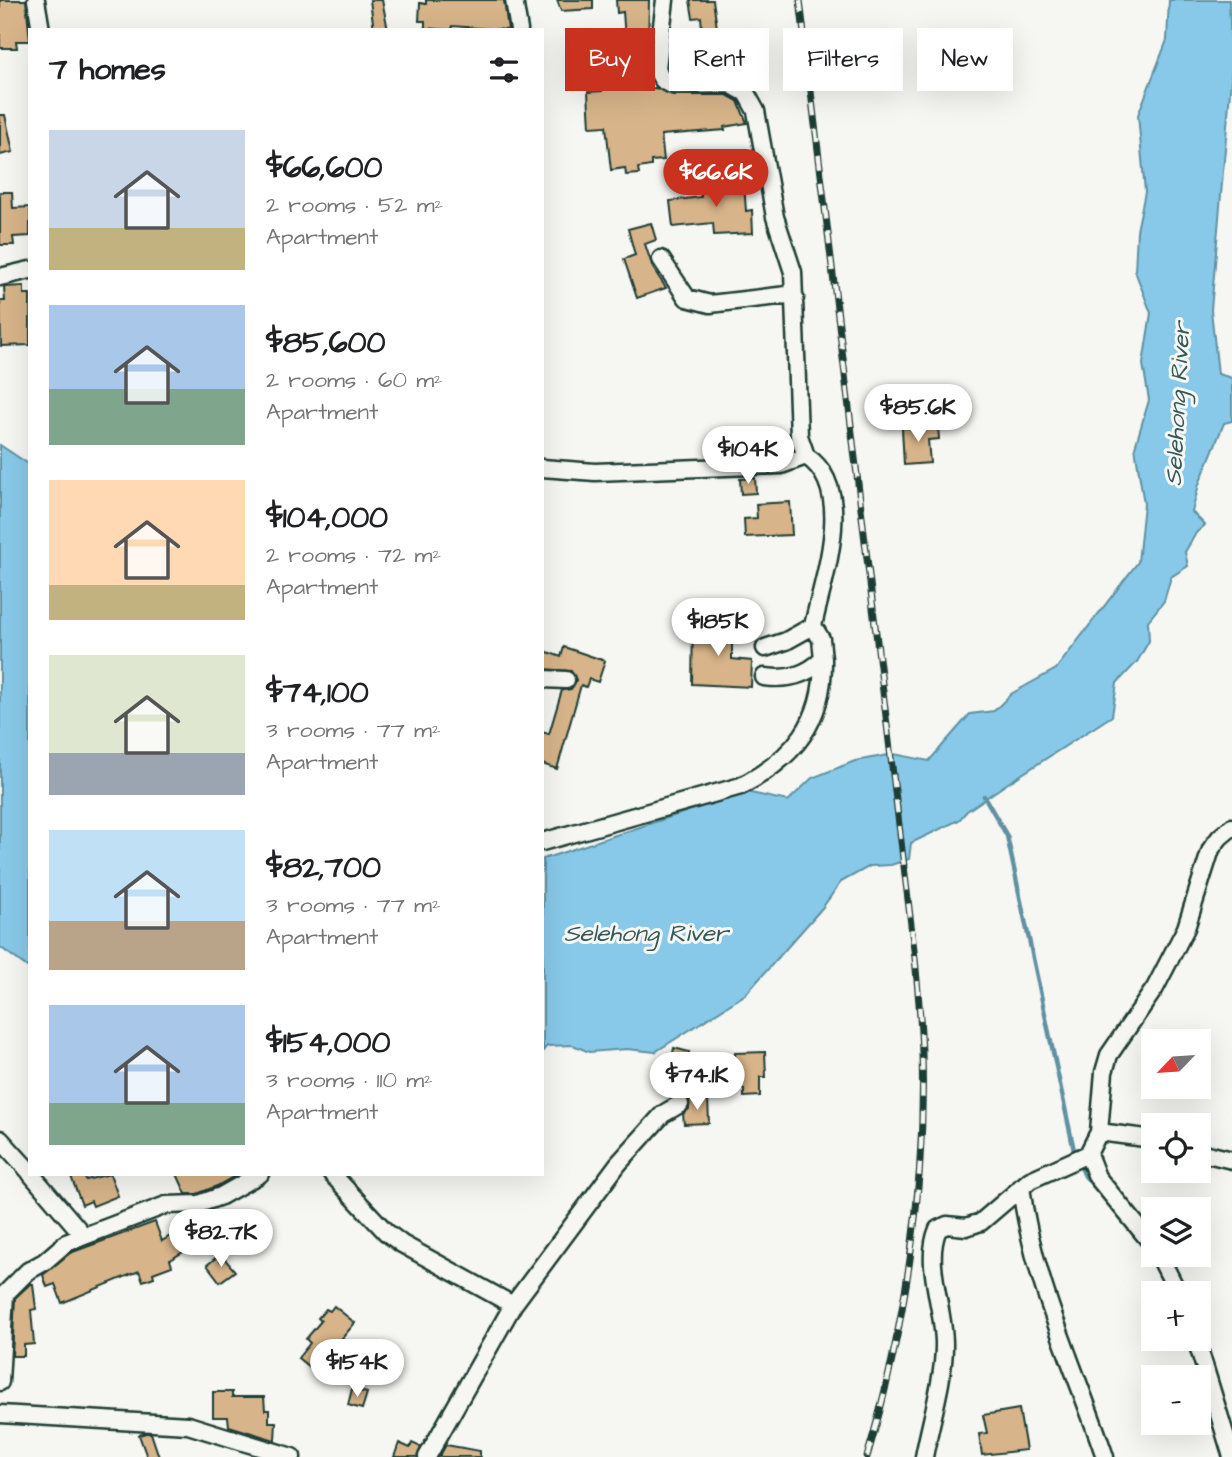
<!DOCTYPE html>
<meta charset="utf-8">
<style>
:root{--surface:#fff;--page:#f6f6f6;--text:#202124;--muted:#757577;--accent:#c8321e}
body{margin:0;font-family:"Architects Daughter",sans-serif;background:var(--page);color:var(--text);height:100vh;display:flex;flex-direction:column;font-size:26px;white-space:nowrap}
*{box-sizing:border-box;margin:0}
p{font-size:23px;color:var(--muted)}
.icon{flex:none;width:38px;height:38px;fill:none;stroke:currentColor;stroke-width:2;stroke-linecap:round;stroke-linejoin:round}
.map{position:relative;flex:1;overflow:hidden}
.side{position:absolute;left:28px;top:28px;width:516px;height:1148px;display:flex;flex-direction:column;background:var(--surface);border-radius:0px;box-shadow:0 7px 28px #0002}
.side>*{flex:none}
.banner{position:absolute;left:565px;top:28px;width:562px;height:63px;display:flex;gap:14px}
.needle{width:46px;rotate:245deg}
.tools{position:absolute;left:1141px;top:1029px;display:grid;gap:14px}
.tools a{display:grid;place-items:center;width:70px;height:70px;border-radius:0px;background:var(--surface);box-shadow:0 7px 28px #0002;font-size:35px}
.price{position:absolute;translate:-50% -60px;padding:0 16px;border-radius:24px;background:#fff;color:#222;font-size:23px;line-height:46px;filter:drop-shadow(0 2px 4px #0008)}
.price::after{content:'';position:absolute;left:50%;top:42px;width:21px;height:16px;margin-left:-10px;background:inherit;clip-path:polygon(0 0,100% 0,50% 100%)}
.price.current{background:var(--accent);color:#fff}
ul{padding:0;list-style:none}
li{display:flex;align-items:center;gap:21px;height:175px;padding:0 21px}
li span{display:grid;place-items:center;flex:none;width:196px;height:140px;border-radius:0px;color:#555}
li>.icon{margin-inline-start:auto}
span .icon{width:84px;height:84px;fill:#fffc;stroke-width:1}
li b{font-size:30px}
h2{display:flex;justify-content:space-between;align-items:center;height:84px;padding:0 21px;font-size:30px}
.tag{padding:0 24px;border-radius:0px;background:var(--surface);box-shadow:0 7px 28px #0002;font-size:24px;line-height:63px}
.tag.current{background:var(--accent);color:#fff}
.map>svg:first-child{display:block}
</style>
<div class="map">
<svg width="1232" height="1457" viewBox="0 0 1232 1457">
<rect width="100%" height="100%" fill="#f6f6f2"/>
<filter id="ink" filterUnits="userSpaceOnUse"><feTurbulence type="fractalNoise" baseFrequency=".0143" numOctaves="2"/><feDisplacementMap in="SourceGraphic" scale="14" xChannelSelector="R" yChannelSelector="G"/><feConvolveMatrix kernelMatrix="1 2 1 2 8 2 1 2 1" color-interpolation-filters="sRGB"/></filter>
<g filter="url(#ink)">
<path fill="#88c9e9" stroke="#5e91a1" stroke-width="2" d="M1169 0H1229L1232 68 1211 310 1218 374 1232 378V421L1224 423 1199 484 1192 512 1205 525 1196 533 1185 552 1188 566 1171 577 1164 601 1148 621 1149 641 1137 662 1117 683 1112 716 1005 785 967 811 959 820 911 843 909 859 891 865 870 866 841 882 822 908 746 994 655 1052 627 1049 589 1052 573 1045 547 1046 543 1051V859L746 792 788 801 812 778 855 761 894 754 929 761 970 714 994 711 1011 694 1056 669 1138 562 1144 504 1135 447 1149 400 1143 364 1151 313 1135 271 1137 231 1145 192 1138 115 1167 40Z
M0 445 30 465V969L0 947Z"/>
<g fill="none" stroke-linecap="round" stroke-linejoin="round">
<path stroke="#5e91a1" stroke-width="4.5" d="M984 796 1007 836 1075 1155
M1079 1163 1085 1176 1111 1206"/>
</g>
<path fill="#d7b489" stroke="#1f3d34" stroke-width="2" d="M0 0H26L30 41H16L17 48H0Z
M370 0H382L388 30H374Z
M426 0H504L508 30 452 26V30L425 28V21H419L420 3 426 4Z
M557 0H593V9L561 11Z
M616 0H649L648 50 642 51 645 89 656 88 673 95H727L738 101 747 123 724 127 725 130 661 135 664 160 651 161V166L638 168 639 174 626 175 625 168 611 170 606 126 590 127 588 92 602 91V79L628 78 623 12 617 13Z
M690 0H713L718 35 749 31 752 53 743 54 745 67 730 68V74H706L701 17 693 18Z
M0 115H5L13 152 0 155Z
M734 179 735 185 744 184 746 211 752 210 753 233 714 235 713 223 673 227 670 201 701 197 700 182Z
M0 192H12L13 208 30 207V236L13 237 14 245H0Z
M651 223 656 240 645 244 653 268 666 288 637 298 624 259 635 255 628 229Z
M24 286V294H30V345L1 346 0 301H5L4 287Z
M938 426 939 439 928 440 930 463 904 465 902 428Z
M755 478 756 493 741 494 740 479Z
M790 502 792 535 745 537 744 519 757 518 756 504Z
M693 624 732 626V659L752 661 751 687 692 684Z
M564 647 605 661 598 682 589 679 586 687 581 685 557 769 542 764V732L549 734 562 690 571 689 576 680 571 671 542 669V658L545 651 561 657Z
M674 1048 689 1052 681 1084 668 1080Z
M765 1052 766 1077H760V1096L744 1097V1089H736L735 1053Z
M708 1099 709 1123 684 1124 683 1114 689 1109V1100Z
M70 1174H84L86 1180 110 1174 118 1196 93 1206 91 1201 82 1205Z
M177 1174H238L217 1186 197 1194H186Z
M155 1222 162 1241 188 1225 196 1239 191 1242 193 1246 170 1260 172 1266 153 1273 154 1277 143 1281 139 1271 62 1303 55 1284 47 1287 43 1275 70 1253Z
M217 1257 220 1261 224 1258 235 1271 220 1282 207 1265Z
M30 1284H33L36 1309 31 1310 34 1344 24 1345V1356H12L15 1298Z
M334 1306 355 1323 338 1343 351 1354 343 1364 330 1354 315 1372 298 1358 310 1343 306 1339 321 1321 318 1318 326 1309 330 1311Z
M352 1389 367 1393 362 1409 348 1405Z
M213 1392H232V1397H264L265 1410H269V1422H276L275 1440 229 1426 228 1417H213Z
M1019 1409 1026 1450 982 1455 979 1434 987 1433 983 1415Z
M146 1433H151L159 1457H147L139 1435Z
M399 1443 410 1448 412 1443 421 1447 417 1457H394Z
M446 1445 480 1451V1457H439Z"/>
<g fill="none" stroke-linecap="round" stroke-linejoin="round">
<defs>
<path id="minor" d="M36 0 41 30
M514 0 519 30
M665 0 657 68C660 78 663 83 673 85L730 84 746 93 756 111 775 217 793 272 799 436 806 456
M661 259 687 298 710 304 787 295 795 298
M0 277 30 270
M542 468 595 472 781 465 806 456C857 489 823 578 813 626L821 639 823 659C806 676 787 680 764 677
M765 648 786 641 813 626
M542 679 566 680
M542 842 741 786C794 758 824 722 823 659
M1099 1132 1153 1139
M0 1139 30 1172
M1199 1152 1232 1160
M1088 1154 1097 1177 1153 1245
M31 1174 84 1236
M332 1174 386 1232 402 1244 513 1305
M1021 1187C1033 1282 1075 1367 1105 1457
M1159 1255 1178 1293
M1196 1339 1232 1457
M0 1382 5 1294 28 1271 44 1262 66 1243 166 1205 199 1204 221 1196 260 1174
M0 1414 188 1425 292 1457
M427 1457 513 1305 618 1164 663 1114 680 1104
M924 1457C930 1424 944 1379 944 1346 945 1309 923 1264 938 1229L947 1225 966 1227 981 1222 1030 1180 1088 1154 1099 1132 1104 1072 1109 1055 1155 988 1186 928 1211 849 1220 837 1232 827"/>
</defs>
<use href="#minor" stroke="#1f3d34" stroke-width="21"/>
<use href="#minor" stroke="#f6f6f2" stroke-width="16"/>
<defs>
<path id="rail" d="M800 0 915 958C918 990 921 1022 922 1053 926 1187 905 1329 867 1457"/>
</defs>
<use href="#rail" stroke="#1f3d34" stroke-width="7"/>
<use href="#rail" stroke="#f6f6f2" stroke-width="4.5" stroke-dasharray="13" stroke-linecap="butt"/>
</g>
</g>
<g text-anchor="middle" dominant-baseline="central" stroke-width="6" stroke-linejoin="round" paint-order="stroke">
<g font-size="24" font-style="italic" fill="#345958" stroke="#f6f6f2">
<text transform="translate(1178 404) rotate(-87)">Selehong River</text>
<text x="646" y="934">Selehong River</text>
</g>
</g>
</svg>
<div class="tools">
<a><svg class="needle" viewBox="-14 -14 28 28"><path d="M0-13l5 13h-10z" fill="#e53935"/><path d="M0 13l5-13h-10z" fill="#757577"/></svg></a>
<a><svg class="icon" aria-label="locate" viewBox="0 0 24 24"><circle cx="12" cy="12" r="6"/><path d="M12 2v4M12 18v4M2 12h4M18 12h4"/></svg></a>
<a><svg class="icon" aria-label="layers" viewBox="0 0 24 24"><path d="M12 4l9 5-9 5-9-5zM3 14l9 5 9-5"/></svg></a>
<a>+</a>
<a>−</a>
</div>
<b class="price current" style="left:716px;top:209px">$66.6K</b>
<b class="price" style="left:918px;top:444px">$85.6K</b>
<b class="price" style="left:748px;top:486px">$104K</b>
<b class="price" style="left:718px;top:658px">$185K</b>
<b class="price" style="left:697px;top:1112px">$74.1K</b>
<b class="price" style="left:221px;top:1269px">$82.7K</b>
<b class="price" style="left:357px;top:1399px">$154K</b>
<div class="banner">
<a class="tag current">Buy</a>
<a class="tag">Rent</a>
<a class="tag">Filters</a>
<a class="tag">New</a>
</div>
<section class="side">
<h2>7 homes<svg class="icon" aria-label="filters" viewBox="0 0 24 24"><path d="M4 7h16M4 17h16"/><circle cx="9" cy="7" r="2"/><circle cx="15" cy="17" r="2"/></svg></h2>
<ul>
<li><span style="background:linear-gradient(#c9d6e8 70%,#c2b280 0)"><svg class="icon" aria-label="home" viewBox="0 0 24 24"><path d="M3 11l9-7 9 7M6 9v11h12V9"/></svg></span><div><b>$66,600</b><p>2 rooms · 52 m²</p><p>Apartment</p></div></li>
<li><span style="background:linear-gradient(#a9c7e8 60%,#7fa58c 0)"><svg class="icon" aria-label="home" viewBox="0 0 24 24"><path d="M3 11l9-7 9 7M6 9v11h12V9"/></svg></span><div><b>$85,600</b><p>2 rooms · 60 m²</p><p>Apartment</p></div></li>
<li><span style="background:linear-gradient(#ffd9b3 75%,#c2b280 0)"><svg class="icon" aria-label="home" viewBox="0 0 24 24"><path d="M3 11l9-7 9 7M6 9v11h12V9"/></svg></span><div><b>$104,000</b><p>2 rooms · 72 m²</p><p>Apartment</p></div></li>
<li><span style="background:linear-gradient(#dfe7d0 70%,#9aa5b1 0)"><svg class="icon" aria-label="home" viewBox="0 0 24 24"><path d="M3 11l9-7 9 7M6 9v11h12V9"/></svg></span><div><b>$74,100</b><p>3 rooms · 77 m²</p><p>Apartment</p></div></li>
<li><span style="background:linear-gradient(#bfe0f5 65%,#b9a48a 0)"><svg class="icon" aria-label="home" viewBox="0 0 24 24"><path d="M3 11l9-7 9 7M6 9v11h12V9"/></svg></span><div><b>$82,700</b><p>3 rooms · 77 m²</p><p>Apartment</p></div></li>
<li><span style="background:linear-gradient(#a9c7e8 70%,#7fa58c 0)"><svg class="icon" aria-label="home" viewBox="0 0 24 24"><path d="M3 11l9-7 9 7M6 9v11h12V9"/></svg></span><div><b>$154,000</b><p>3 rooms · 110 m²</p><p>Apartment</p></div></li>
</ul>
</section>
</div>
